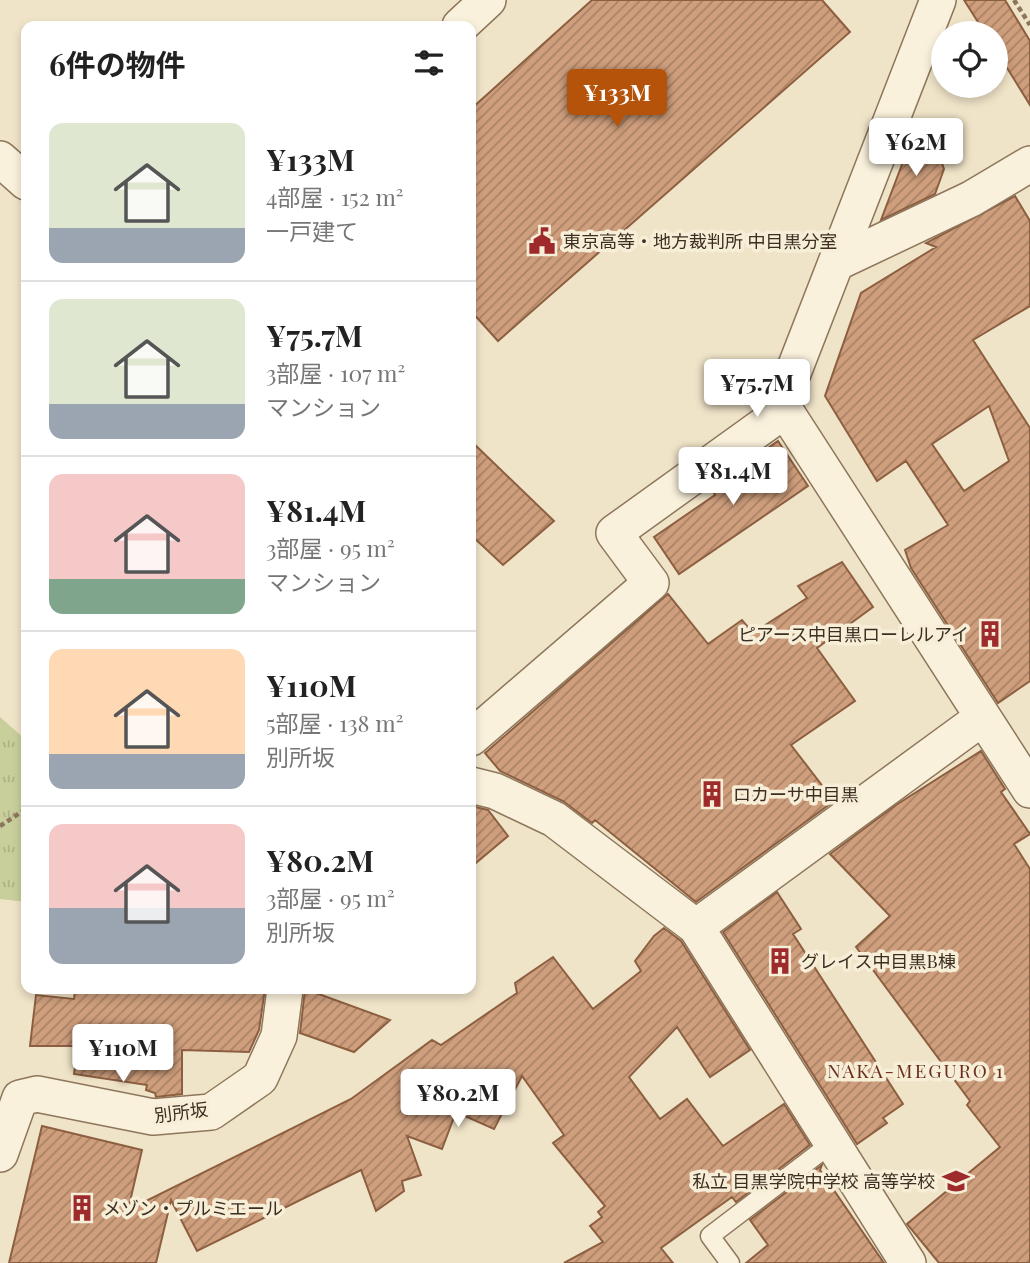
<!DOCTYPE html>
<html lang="ja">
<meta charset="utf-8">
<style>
:root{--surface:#fff;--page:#f2f2f2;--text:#222;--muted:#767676;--line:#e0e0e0;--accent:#b45309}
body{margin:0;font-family:"Playfair Display","Noto Sans JP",serif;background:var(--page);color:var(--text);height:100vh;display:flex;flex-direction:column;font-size:26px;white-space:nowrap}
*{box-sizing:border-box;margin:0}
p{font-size:23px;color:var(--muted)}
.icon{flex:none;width:38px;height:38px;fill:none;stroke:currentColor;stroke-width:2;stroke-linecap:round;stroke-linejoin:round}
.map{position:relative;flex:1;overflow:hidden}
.panel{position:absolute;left:21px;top:21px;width:455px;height:973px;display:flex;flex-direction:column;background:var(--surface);border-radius:14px;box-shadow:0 4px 10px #0003}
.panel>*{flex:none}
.buttons{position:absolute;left:931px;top:21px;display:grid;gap:14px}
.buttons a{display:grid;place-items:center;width:77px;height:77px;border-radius:50%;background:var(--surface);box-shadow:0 4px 10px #0003;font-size:35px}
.price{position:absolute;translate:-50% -60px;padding:0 16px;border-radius:7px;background:#fff;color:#222;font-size:23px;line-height:46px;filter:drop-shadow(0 2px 4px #0008)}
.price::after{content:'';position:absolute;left:50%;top:42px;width:21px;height:16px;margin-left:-10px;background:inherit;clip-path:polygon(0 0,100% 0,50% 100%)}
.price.on{background:var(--accent);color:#fff}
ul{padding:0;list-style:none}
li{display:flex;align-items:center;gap:21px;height:175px;padding:0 28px}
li+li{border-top:2px solid var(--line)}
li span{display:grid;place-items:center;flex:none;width:196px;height:140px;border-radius:14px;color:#555}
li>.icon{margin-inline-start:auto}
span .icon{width:84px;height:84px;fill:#fffc;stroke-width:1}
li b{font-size:30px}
h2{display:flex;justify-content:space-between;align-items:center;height:84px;padding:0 28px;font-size:30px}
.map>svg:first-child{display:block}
</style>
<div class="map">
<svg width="1030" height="1263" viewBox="0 0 1030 1263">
<defs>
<pattern id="park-tufts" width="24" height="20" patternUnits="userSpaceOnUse" patternTransform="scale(1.75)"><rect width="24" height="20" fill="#c9cf9b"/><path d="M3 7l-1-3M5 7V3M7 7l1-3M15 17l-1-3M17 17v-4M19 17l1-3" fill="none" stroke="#aeb285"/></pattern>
<pattern id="building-hatch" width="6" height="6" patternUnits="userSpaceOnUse" patternTransform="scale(1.75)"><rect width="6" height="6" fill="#cf9f7d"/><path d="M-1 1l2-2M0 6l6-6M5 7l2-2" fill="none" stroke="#a98266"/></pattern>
</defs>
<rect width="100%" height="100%" fill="#f0e4c8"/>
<path fill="url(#park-tufts)" d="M0 717 26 740V902L0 899Z"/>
<path fill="url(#building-hatch)" stroke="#8d5f41" stroke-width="2" fill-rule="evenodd" d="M592 0H822L850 32 498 341 471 311V109Z
M964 0H1005L1030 41V105L996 50V33H985Z
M912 138 937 149 944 169 935 194 881 220Z
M1015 196 1030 221V306L973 340 1030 428V681L998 703 911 568 905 550 948 525 906 461 877 481 825 396 861 293 936 247 926 243ZM989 406 1009 461 964 491 932 444Z
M471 441 554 521 503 565 471 535Z
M778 441 808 486 679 574 654 537 715 495 711 488Z
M842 562 873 607 817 648 855 701 791 745 834 801 696 902 595 820 592 823 563 801 500 771 485 753 668 594 708 644 742 620 753 633 807 598 798 586Z
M981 751 1005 789 1001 792 1030 834 1014 844 1030 869V1263H939L907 1224 1000 1147 967 1105 970 1101 856 947 890 916 830 854 896 805Z
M471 806 488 810 508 836 471 867Z
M777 892 801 929 793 934 903 1104 883 1118 887 1123 857 1144 723 932Z
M664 928 681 941 750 1050 710 1077 677 1027 629 1077 660 1119 687 1099 723 1146 784 1104 810 1145 736 1202 732 1197 725 1202 661 1248 673 1263H564L603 1242 590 1226 602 1217 598 1212 605 1206 553 1143 564 1135 522 1076 494 1129 456 1112 442 1149 407 1136 421 1175 402 1181 404 1191 376 1211 361 1170 197 1251 171 1200 156 1263H9L42 1126 142 1150 128 1210 351 1099 432 1040 441 1045 517 993 515 983 553 957 593 1009 641 971 635 961 654 936Z
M75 989H265L259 1030 249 1052 182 1050V1094L156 1097 155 1093 146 1090 147 1085 74 1074 78 1046H30L36 995 74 999Z
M305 989 390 1020 354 1052 300 1033Z
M822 1165 820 1170 884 1263H746L768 1245 750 1220Z"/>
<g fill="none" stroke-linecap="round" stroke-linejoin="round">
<defs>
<path id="lane" d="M730 1263 710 1236 832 1143"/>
<path id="street" d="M938 0 781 404 1030 790
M460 26 488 0
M0 159 26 182
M836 263 971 199 1030 164
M471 738 651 583 614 533 785 410
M471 785 495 791 554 819 696 927 908 1263
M696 927 982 718
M0 1154 20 1098 37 1094 153 1117 211 1112 260 1078 279 1036 285 989"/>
</defs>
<use href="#lane" stroke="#8d765c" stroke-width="21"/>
<use href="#street" stroke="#8d765c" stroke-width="38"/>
<path stroke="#8d765c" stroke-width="4.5" stroke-dasharray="5 3.5" stroke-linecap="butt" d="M1014 0 1030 25
M0 826 26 809"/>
<use href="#lane" stroke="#faf1dc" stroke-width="18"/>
<use href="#street" stroke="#faf1dc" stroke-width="35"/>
</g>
<defs>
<symbol id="civic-bare" viewBox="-9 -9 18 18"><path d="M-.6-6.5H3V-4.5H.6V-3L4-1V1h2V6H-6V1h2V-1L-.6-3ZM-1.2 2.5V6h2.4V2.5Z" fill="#9e2a2b" stroke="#f7eed8" stroke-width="2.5" paint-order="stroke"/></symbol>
<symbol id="building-bare" viewBox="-9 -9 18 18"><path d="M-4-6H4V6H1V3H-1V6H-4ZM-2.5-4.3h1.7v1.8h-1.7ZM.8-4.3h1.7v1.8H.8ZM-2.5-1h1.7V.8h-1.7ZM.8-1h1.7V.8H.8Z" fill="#9e2a2b" stroke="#f7eed8" stroke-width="2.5" paint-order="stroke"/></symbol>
<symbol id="school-bare" viewBox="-9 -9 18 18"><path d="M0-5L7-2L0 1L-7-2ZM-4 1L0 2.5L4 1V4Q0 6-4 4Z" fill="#9e2a2b" stroke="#f7eed8" stroke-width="2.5" paint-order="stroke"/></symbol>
</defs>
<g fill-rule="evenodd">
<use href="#civic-bare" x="523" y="222" width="38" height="38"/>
<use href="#building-bare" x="971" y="615" width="38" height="38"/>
<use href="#building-bare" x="693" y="775" width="38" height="38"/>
<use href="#building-bare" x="761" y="942" width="38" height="38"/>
<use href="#school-bare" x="937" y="1162" width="38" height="38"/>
<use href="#building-bare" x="63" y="1189" width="38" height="38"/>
</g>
<g text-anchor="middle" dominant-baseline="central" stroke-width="7" stroke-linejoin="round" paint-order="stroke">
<g font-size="18" fill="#3d2e20" stroke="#f7eed8" text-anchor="start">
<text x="563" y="241">東京高等・地方裁判所 中目黒分室</text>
<text x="969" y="634" text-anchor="end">ピアース中目黒ローレルアイ</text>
<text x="733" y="794">ロカーサ中目黒</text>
<text x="801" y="961">グレイス中目黒B棟</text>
<text x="935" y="1181" text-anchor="end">私立 目黒学院中学校 高等学校</text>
<text x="103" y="1208">メゾン・プルミエール</text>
</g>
<g font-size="18" fill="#3d2e20" stroke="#f7eed8">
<text transform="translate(181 1112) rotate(-7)">別所坂</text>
</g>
<g font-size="19" letter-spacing="2" fill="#6b2e1e" stroke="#f7eed8">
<text x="916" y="1070">NAKA-MEGURO 1</text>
</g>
</g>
</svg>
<div class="buttons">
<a><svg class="icon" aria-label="locate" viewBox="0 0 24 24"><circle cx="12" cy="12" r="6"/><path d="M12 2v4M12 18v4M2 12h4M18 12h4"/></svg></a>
</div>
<b class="price on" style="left:617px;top:129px">¥133M</b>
<b class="price" style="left:916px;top:178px">¥62M</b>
<b class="price" style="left:757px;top:419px">¥75.7M</b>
<b class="price" style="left:733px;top:507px">¥81.4M</b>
<b class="price" style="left:123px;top:1084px">¥110M</b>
<b class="price" style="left:458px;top:1129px">¥80.2M</b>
<section class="panel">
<h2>6件の物件<svg class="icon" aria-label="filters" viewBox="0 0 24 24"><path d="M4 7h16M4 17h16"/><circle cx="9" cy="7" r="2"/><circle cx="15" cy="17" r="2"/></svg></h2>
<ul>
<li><span style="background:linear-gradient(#dfe7d0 75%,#9aa5b1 0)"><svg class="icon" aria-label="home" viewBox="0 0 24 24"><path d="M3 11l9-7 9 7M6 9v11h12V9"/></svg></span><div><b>¥133M</b><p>4部屋 · 152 m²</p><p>一戸建て</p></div></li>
<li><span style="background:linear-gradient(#dfe7d0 75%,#9aa5b1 0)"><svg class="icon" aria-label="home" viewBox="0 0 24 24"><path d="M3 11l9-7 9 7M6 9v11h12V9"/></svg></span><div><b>¥75.7M</b><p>3部屋 · 107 m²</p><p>マンション</p></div></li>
<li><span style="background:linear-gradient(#f6c9c9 75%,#7fa58c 0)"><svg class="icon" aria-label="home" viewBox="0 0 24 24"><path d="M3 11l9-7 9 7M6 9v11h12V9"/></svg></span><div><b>¥81.4M</b><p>3部屋 · 95 m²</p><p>マンション</p></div></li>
<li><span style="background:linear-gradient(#ffd9b3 75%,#9aa5b1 0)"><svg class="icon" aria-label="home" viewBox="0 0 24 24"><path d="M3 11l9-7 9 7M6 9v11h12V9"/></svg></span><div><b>¥110M</b><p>5部屋 · 138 m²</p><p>別所坂</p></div></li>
<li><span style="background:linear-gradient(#f6c9c9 60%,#9aa5b1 0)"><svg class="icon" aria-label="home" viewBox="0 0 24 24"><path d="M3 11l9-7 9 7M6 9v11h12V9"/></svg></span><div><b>¥80.2M</b><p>3部屋 · 95 m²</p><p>別所坂</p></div></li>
</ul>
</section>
</div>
